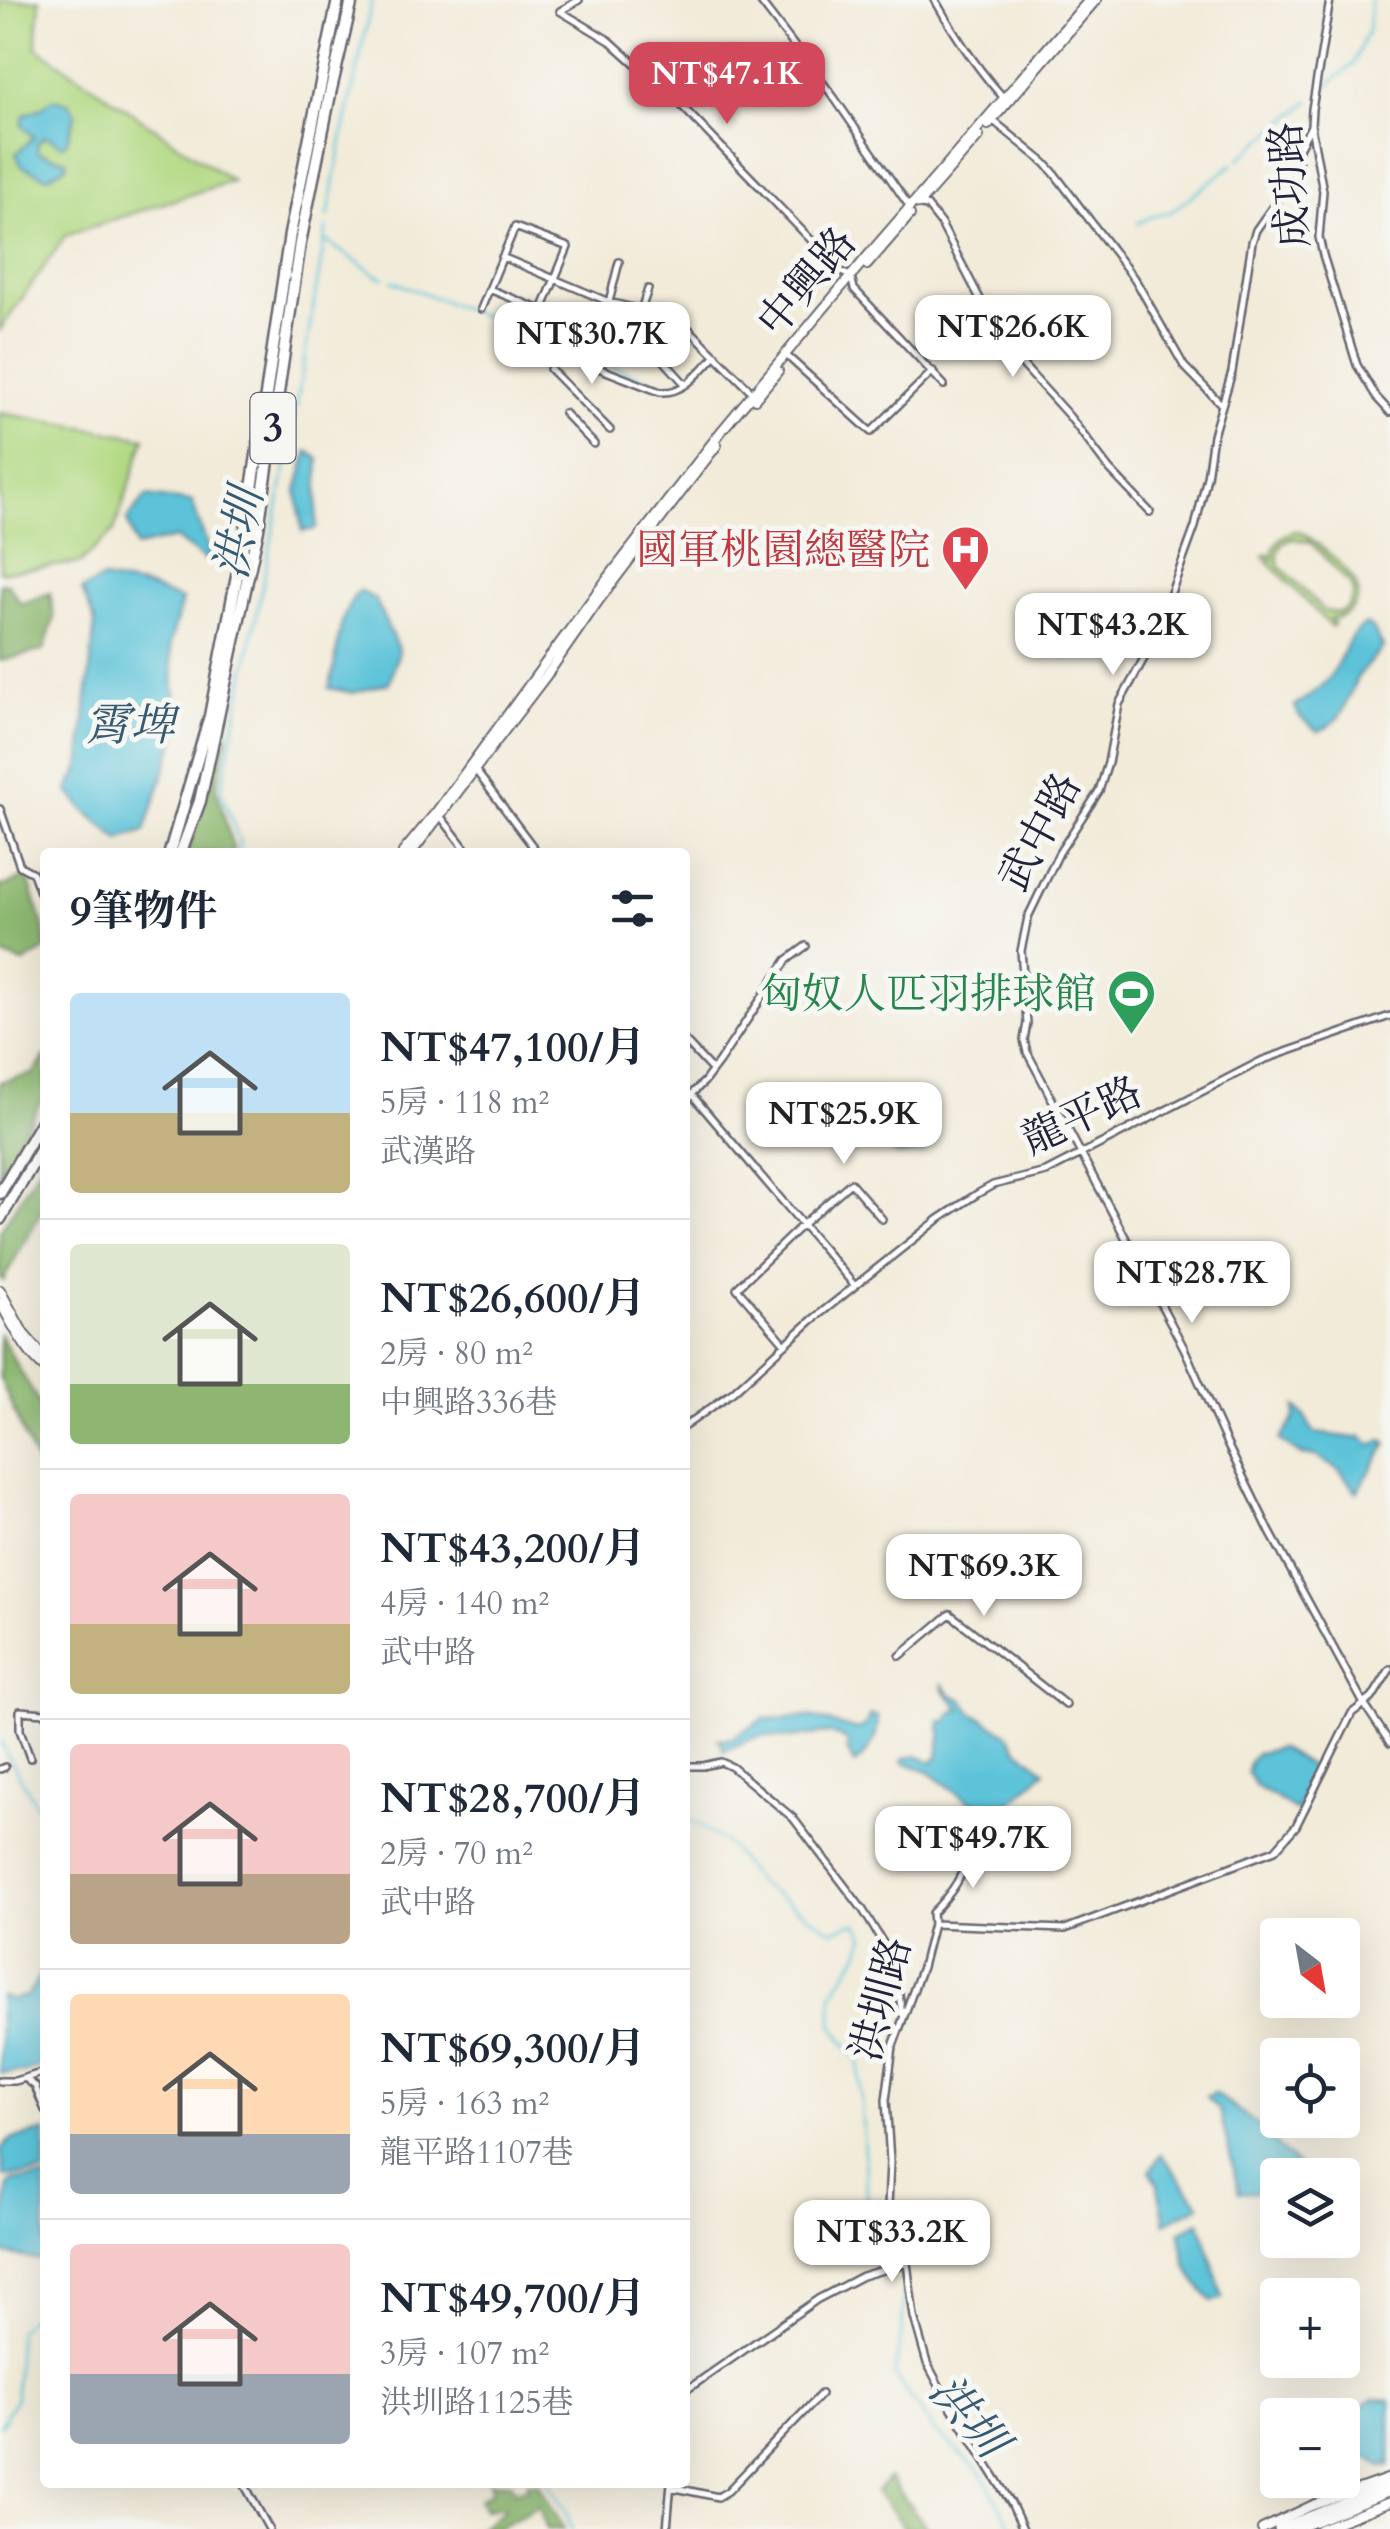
<!DOCTYPE html>
<html lang="zh-TW">
<meta charset="utf-8">
<style>
:root{--surface:#fff;--page:#f2f2f3;--text:#1f2937;--muted:#747a83;--line:#e0e1e3;--accent:#d1495b}
body{margin:0;font-family:Cardo,"Noto Serif TC",serif;background:var(--page);color:var(--text);height:100vh;display:flex;flex-direction:column;font-size:38px;white-space:nowrap}
*{box-sizing:border-box;margin:0}
p{font-size:32px;color:var(--muted)}
.icon{flex:none;width:55px;height:55px;fill:none;stroke:currentColor;stroke-width:2;stroke-linecap:round;stroke-linejoin:round}
.map{position:relative;flex:1;overflow:hidden}
.sheet{position:absolute;left:40px;top:848px;width:650px;height:1640px;display:flex;flex-direction:column;background:var(--surface);border-radius:10px;box-shadow:0 10px 40px #0002}
.sheet>*{flex:none}
.needle{width:65px;rotate:149deg}
.controls{position:absolute;left:1260px;top:1918px;display:grid;gap:20px}
.controls a{display:grid;place-items:center;width:100px;height:100px;border-radius:10px;background:var(--surface);box-shadow:0 10px 40px #0002;font-size:50px}
.price{position:absolute;translate:-50% -85px;padding:0 22px;border-radius:20px;background:#fff;color:#222;font-size:32px;line-height:65px;filter:drop-shadow(0 2px 5px #0008)}
.price::after{content:'';position:absolute;left:50%;top:60px;width:30px;height:22px;margin-left:-15px;background:inherit;clip-path:polygon(0 0,100% 0,50% 100%)}
.price.current{background:var(--accent);color:#fff}
ul{padding:0;list-style:none}
li{display:flex;align-items:center;gap:30px;height:250px;padding:0 30px}
li+li{border-top:2px solid var(--line)}
li span{display:grid;place-items:center;flex:none;width:280px;height:200px;border-radius:10px;color:#555}
li>.icon{margin-inline-start:auto}
span .icon{width:120px;height:120px;fill:#fffc;stroke-width:1}
li b{font-size:42px}
h2{display:flex;justify-content:space-between;align-items:center;height:120px;padding:0 30px;font-size:42px}
.map>svg:first-child{display:block}
</style>
<div class="map">
<svg width="1390" height="2529" viewBox="0 0 1390 2529">
<rect width="100%" height="100%" fill="#f6f6f2"/>
<filter id="ink" filterUnits="userSpaceOnUse"><feTurbulence type="fractalNoise" baseFrequency=".01" numOctaves="2"/><feDisplacementMap in="SourceGraphic" scale="20" xChannelSelector="R" yChannelSelector="G"/><feConvolveMatrix kernelMatrix="1 2 1 2 8 2 1 2 1" color-interpolation-filters="sRGB"/></filter>
<filter id="wash" filterUnits="userSpaceOnUse"><feTurbulence type="fractalNoise" baseFrequency=".0048" numOctaves="4" result="noise"/><feDisplacementMap in="SourceGraphic" scale="40" xChannelSelector="R" yChannelSelector="G"/><feGaussianBlur stdDeviation="2.25" result="paint"/><feColorMatrix in="noise" values="0 0 0 0 0 0 0 0 0 0 0 0 0 0 0 0 0 1.4 0 .05"/><feComposite in="paint" operator="in"/></filter>
<g filter="url(#wash)">
<rect width="100%" height="100%" fill="#f2ebd9"/>
<path fill="#b2d983" stroke="#6a7e5f" stroke-width="2.5" fill-rule="evenodd" d="M0 0H40L36 47 232 181 66 235 0 330Z
M0 413 145 438 114 531 80 563 0 572Z
M1297 531C1310 534 1352 573 1356 586 1363 604 1347 618 1330 619L1334 624 1331 627 1264 557 1267 554 1272 559C1273 543 1281 534 1297 531ZM1291 538 1310 542 1351 585 1354 595 1348 608 1338 613 1324 611 1280 566C1275 554 1279 543 1291 538Z"/>
<path fill="#8db971" stroke="#586e56" stroke-width="2.5" d="M0 583 8 584 21 604 50 593 54 619 44 650 0 661Z
M223 731 228 734 216 788 234 852H187L205 798Z
M27 876 45 931V950L24 963 0 954V886L8 885Z
M45 1057V1094L0 1174V1082L33 1074Z
M45 1158V1205L3 1281 0 1277V1231Z
M0 1335 45 1414V1485L0 1378Z
M889 2478 928 2529H905L876 2491Z
M490 2482 511 2483 516 2491 528 2488 527 2483H538L564 2529H547L539 2506 496 2529H478L504 2510 502 2507 484 2510 479 2500 493 2490Z"/>
<path fill="#5cc3d9" stroke="#3f728a" stroke-width="2.5" d="M53 99 68 103 76 113 66 143 61 145 46 136 38 142 37 152 66 160V166L47 177 22 166 16 154 34 137 22 125 24 115 40 109Z
M308 451 319 459 316 529 302 531 297 491Z
M146 496 192 502 212 560 207 561 175 538 136 547 127 520Z
M103 579 146 587 182 600 170 644 178 731 145 831 119 840 84 810 68 790 80 768 95 622 82 590Z
M359 591 375 599 399 651 389 683 353 693 329 688C340 655 334 618 359 591Z
M1366 624 1373 629 1383 647C1375 658 1363 668 1356 680 1346 700 1344 723 1318 731L1299 716 1295 706C1305 698 1319 690 1328 679 1342 661 1345 637 1366 624Z
M906 1106 918 1110 925 1109C936 1122 935 1139 924 1152L898 1155 877 1143 885 1116Z
M1296 1407 1306 1417 1309 1425 1315 1433 1357 1438 1361 1436 1372 1445 1383 1440 1387 1444 1357 1492 1340 1471 1316 1456 1301 1455 1280 1440 1295 1418Z
M942 1683 950 1694 963 1700 972 1712 1009 1735 1017 1748 1045 1771 992 1819H987L972 1803 926 1770 903 1762 904 1758 918 1756 932 1763 938 1757 942 1731 939 1729 940 1721 946 1722 951 1713 961 1709 944 1691Z
M870 1715 878 1717C878 1736 870 1753 854 1764L847 1750 849 1744C831 1725 810 1737 787 1738 779 1738 770 1735 762 1736 749 1738 735 1747 723 1751L722 1743 718 1739 732 1738 763 1719 810 1717 858 1730 866 1725Z
M1279 1748 1314 1768 1297 1811 1256 1786 1247 1773 1249 1763 1255 1754Z
M45 1966V2064L26 2072 0 2073V1996L13 2000 28 1995Z
M1214 2093 1263 2128 1285 2154 1306 2172 1303 2175H1278L1277 2189 1239 2193 1220 2112 1206 2097Z
M45 2131V2173L4 2177 1 2150 10 2140Z
M1161 2154 1200 2205 1165 2223 1157 2182 1150 2170Z
M45 2178V2261L7 2254 2 2248 8 2185 12 2181Z
M1200 2222 1223 2298 1212 2301C1189 2277 1184 2265 1180 2232Z
M1374 2399 1390 2400V2466L1382 2467 1369 2458 1346 2452 1350 2447 1355 2411Z"/>
<g fill="none" stroke-linecap="round" stroke-linejoin="round">
<path stroke="#5cc3d9" stroke-width="2.5" d="M1320 92 1353 64 1368 30 1371 0
M1239 159 1310 101
M328 217 342 140 372 0
M1138 223 1153 216 1171 212 1233 164
M326 241 375 274 384 278
M392 281 669 388
M239 852V840L221 792 285 472 327 226
M0 1742 45 1820
M685 1816 727 1844 759 1884 833 1931 848 1924H857L865 1936 858 1955 832 1995V2025L859 2061 867 2209 894 2246 905 2279 902 2332 894 2375 934 2430 981 2472 1013 2529
M0 2426 16 2398 18 2330 37 2310 43 2268H45
M548 2482 565 2509 572 2529"/>
</g>
</g>
<g filter="url(#ink)">
<g fill="none" stroke-linecap="round" stroke-linejoin="round">
<defs>
<path id="minor" d="M579 0 560 11 610 41 679 103 843 273 851 276 854 289 944 385
M759 0 833 96 907 203 927 206 941 224 1003 343 1069 416 1109 469 1150 512
M935 0C955 35 978 71 1006 100
M990 118 1045 163 1054 173 1136 281 1184 366 1222 405
M502 257 609 302 641 310 689 329 753 393
M619 262 609 302 583 362 660 392C685 394 699 372 716 355
M489 289 596 332 658 354 685 384
M481 309 515 227 568 247 542 310
M641 310 648 289
M786 355 871 432 933 371
M550 369 610 430
M564 413 594 444
M473 767 537 852
M0 809 20 866 33 873 45 906
M441 817 468 852
M685 1041 712 1070
M692 1095 855 1286
M685 1100 704 1082 719 1062 787 960 806 946
M785 1344 737 1288 803 1224 848 1185 851 1183 882 1219
M685 1426 733 1392 812 1320 939 1219 977 1194 993 1185 1046 1172 1263 1060 1390 1016
M900 1656 950 1614 1066 1705
M30 1758 20 1730V1711L45 1713
M685 1766H703L721 1762 732 1767 793 1818 863 1910 894 1961 902 2014
M0 1769 5 1767
M933 1924 932 1913C955 1890 961 1878 972 1848
M25 2078 35 2086 45 2110
M0 2081H15L45 2072
M685 2391 818 2299 862 2276 907 2263
M243 2482 269 2529
M671 2487 718 2497 728 2491 821 2394
M667 2529 671 2482
M1023 2529 1011 2503 948 2402 927 2363 914 2317 907 2263 888 2207 890 2161 886 2100 893 2046 922 1967 933 1924 1065 1929 1275 1850 1296 1826 1352 1713 1364 1704 1270 1532 1228 1446 1184 1348 1027 1052 1024 1040 1027 1023 1021 951 1028 917 1059 853 1099 791 1108 763 1119 704 1153 642 1195 527 1207 477 1213 435 1232 372 1252 242 1256 230 1292 179 1298 165 1299 148 1311 126"/>
<path id="tertiary" d="M1330 0 1312 109 1311 126 1323 191 1319 237 1323 255 1357 365 1377 398 1390 412
M1390 1669 1372 1698 1364 1704 1390 1743"/>
<path id="primary" d="M988 125 1096 0
M919 204 979 136
M867 265 910 215
M755 399 778 371
M403 852 437 811 595 595 723 429 876 246 1089 0
M412 852 549 672 599 600 717 445
M0 1290 24 1334 45 1358
M0 1303C13 1325 25 1352 45 1368
M1262 2529 1311 2506 1390 2478
M1320 2529 1390 2502"/>
<path id="trunk" d="M1279 2529 1390 2485
M1295 2529 1390 2491"/>
<path id="motorway" d="M170 852 210 716 246 529 290 234 338 0
M181 852 200 801 258 529 300 243 331 89 352 0
M0 1193 45 1116
M0 1219 45 1143"/>
</defs>
<use href="#minor" stroke="#6b6872" stroke-width="10"/>
<use href="#tertiary" stroke="#6b6872" stroke-width="10"/>
<use href="#primary" stroke="#6b6872" stroke-width="12"/>
<use href="#trunk" stroke="#6b6872" stroke-width="14"/>
<use href="#motorway" stroke="#6b6872" stroke-width="15"/>
<use href="#minor" stroke="#fff" stroke-width="5"/>
<use href="#tertiary" stroke="#fff" stroke-width="5"/>
<use href="#primary" stroke="#fff" stroke-width="8"/>
<use href="#trunk" stroke="#fff" stroke-width="9"/>
<use href="#motorway" stroke="#fff" stroke-width="10"/>
</g>
</g>
<defs>
<symbol id="hospital-pin" viewBox="-11 -11 22 30"><path d="M0 17L-7.5 6A9.5 9.5 0 1 1 7.5 6Z" fill="#e0444e" stroke="#f6f6f2"/><path d="M-5-5h3v3.5h4V-5h3V5h-3V1.5h-4V5h-3Z" fill="#fff"/></symbol>
<symbol id="stadium-pin" viewBox="-11 -11 22 30"><path d="M0 17L-7.5 6A9.5 9.5 0 1 1 7.5 6Z" fill="#2e9e5b" stroke="#f6f6f2"/><path d="M0-5a6.5 5 0 1 0 0 10a6.5 5 0 1 0 0-10ZM-3.5-1.8h7v3.6h-7Z" fill="#fff"/></symbol>
</defs>
<g fill-rule="evenodd">
<use href="#hospital-pin" x="938" y="522" width="55" height="75"/>
<use href="#stadium-pin" x="1104" y="966" width="55" height="75"/>
</g>
<g text-anchor="middle" dominant-baseline="central" stroke-width="10" stroke-linejoin="round" paint-order="stroke">
<rect fill="#f6f6f2" stroke="#626272" stroke-width="2.5" x="250.5" y="393" width="45" height="70" rx="8"/>
<g font-size="40" font-weight="bold" fill="#22223b">
<text x="273" y="428">3</text>
</g>
<g font-size="42" fill="#22223b" stroke="#f6f6f2">
<text transform="translate(1290 185) rotate(-94)">成功路</text>
<text transform="translate(807 282) rotate(-50)">中興路</text>
<text transform="translate(1040 832) rotate(-62)">武中路</text>
<text transform="translate(1082 1116) rotate(-25)">龍平路</text>
<text transform="translate(881 1999) rotate(-75)">洪圳路</text>
</g>
<g font-size="42" fill="#be3a42" stroke="#f6f6f2" text-anchor="end">
<text x="930" y="550">國軍桃園總醫院</text>
</g>
<g font-size="42" fill="#27864d" stroke="#f6f6f2" text-anchor="end">
<text x="1096" y="994">匈奴人匹羽排球館</text>
</g>
<g font-size="45" font-style="italic" fill="#365a72" stroke="#f6f6f2">
<text transform="translate(239 534) rotate(-79)">洪圳</text>
<text x="130" y="725">霄埤</text>
<text transform="translate(968 2416) rotate(49)">洪圳</text>
</g>
</g>
</svg>
<div class="controls">
<a><svg class="needle" viewBox="-14 -14 28 28"><path d="M0-13l5 13h-10z" fill="#e53935"/><path d="M0 13l5-13h-10z" fill="#747a83"/></svg></a>
<a><svg class="icon" aria-label="locate" viewBox="0 0 24 24"><circle cx="12" cy="12" r="6"/><path d="M12 2v4M12 18v4M2 12h4M18 12h4"/></svg></a>
<a><svg class="icon" aria-label="layers" viewBox="0 0 24 24"><path d="M12 4l9 5-9 5-9-5zM3 14l9 5 9-5"/></svg></a>
<a>+</a>
<a>−</a>
</div>
<b class="price current" style="left:727px;top:127px">NT$47.1K</b>
<b class="price" style="left:1013px;top:380px">NT$26.6K</b>
<b class="price" style="left:592px;top:387px">NT$30.7K</b>
<b class="price" style="left:1113px;top:678px">NT$43.2K</b>
<b class="price" style="left:844px;top:1167px">NT$25.9K</b>
<b class="price" style="left:1192px;top:1326px">NT$28.7K</b>
<b class="price" style="left:984px;top:1619px">NT$69.3K</b>
<b class="price" style="left:973px;top:1891px">NT$49.7K</b>
<b class="price" style="left:892px;top:2285px">NT$33.2K</b>
<section class="sheet">
<h2>9筆物件<svg class="icon" aria-label="filters" viewBox="0 0 24 24"><path d="M4 7h16M4 17h16"/><circle cx="9" cy="7" r="2"/><circle cx="15" cy="17" r="2"/></svg></h2>
<ul>
<li><span style="background:linear-gradient(#bfe0f5 60%,#c2b280 0)"><svg class="icon" aria-label="home" viewBox="0 0 24 24"><path d="M3 11l9-7 9 7M6 9v11h12V9"/></svg></span><div><b>NT$47,100/月</b><p>5房 · 118 m²</p><p>武漢路</p></div></li>
<li><span style="background:linear-gradient(#dfe7d0 70%,#8fb573 0)"><svg class="icon" aria-label="home" viewBox="0 0 24 24"><path d="M3 11l9-7 9 7M6 9v11h12V9"/></svg></span><div><b>NT$26,600/月</b><p>2房 · 80 m²</p><p>中興路336巷</p></div></li>
<li><span style="background:linear-gradient(#f6c9c9 65%,#c2b280 0)"><svg class="icon" aria-label="home" viewBox="0 0 24 24"><path d="M3 11l9-7 9 7M6 9v11h12V9"/></svg></span><div><b>NT$43,200/月</b><p>4房 · 140 m²</p><p>武中路</p></div></li>
<li><span style="background:linear-gradient(#f6c9c9 65%,#b9a48a 0)"><svg class="icon" aria-label="home" viewBox="0 0 24 24"><path d="M3 11l9-7 9 7M6 9v11h12V9"/></svg></span><div><b>NT$28,700/月</b><p>2房 · 70 m²</p><p>武中路</p></div></li>
<li><span style="background:linear-gradient(#ffd9b3 70%,#9aa5b1 0)"><svg class="icon" aria-label="home" viewBox="0 0 24 24"><path d="M3 11l9-7 9 7M6 9v11h12V9"/></svg></span><div><b>NT$69,300/月</b><p>5房 · 163 m²</p><p>龍平路1107巷</p></div></li>
<li><span style="background:linear-gradient(#f6c9c9 65%,#9aa5b1 0)"><svg class="icon" aria-label="home" viewBox="0 0 24 24"><path d="M3 11l9-7 9 7M6 9v11h12V9"/></svg></span><div><b>NT$49,700/月</b><p>3房 · 107 m²</p><p>洪圳路1125巷</p></div></li>
</ul>
</section>
</div>
